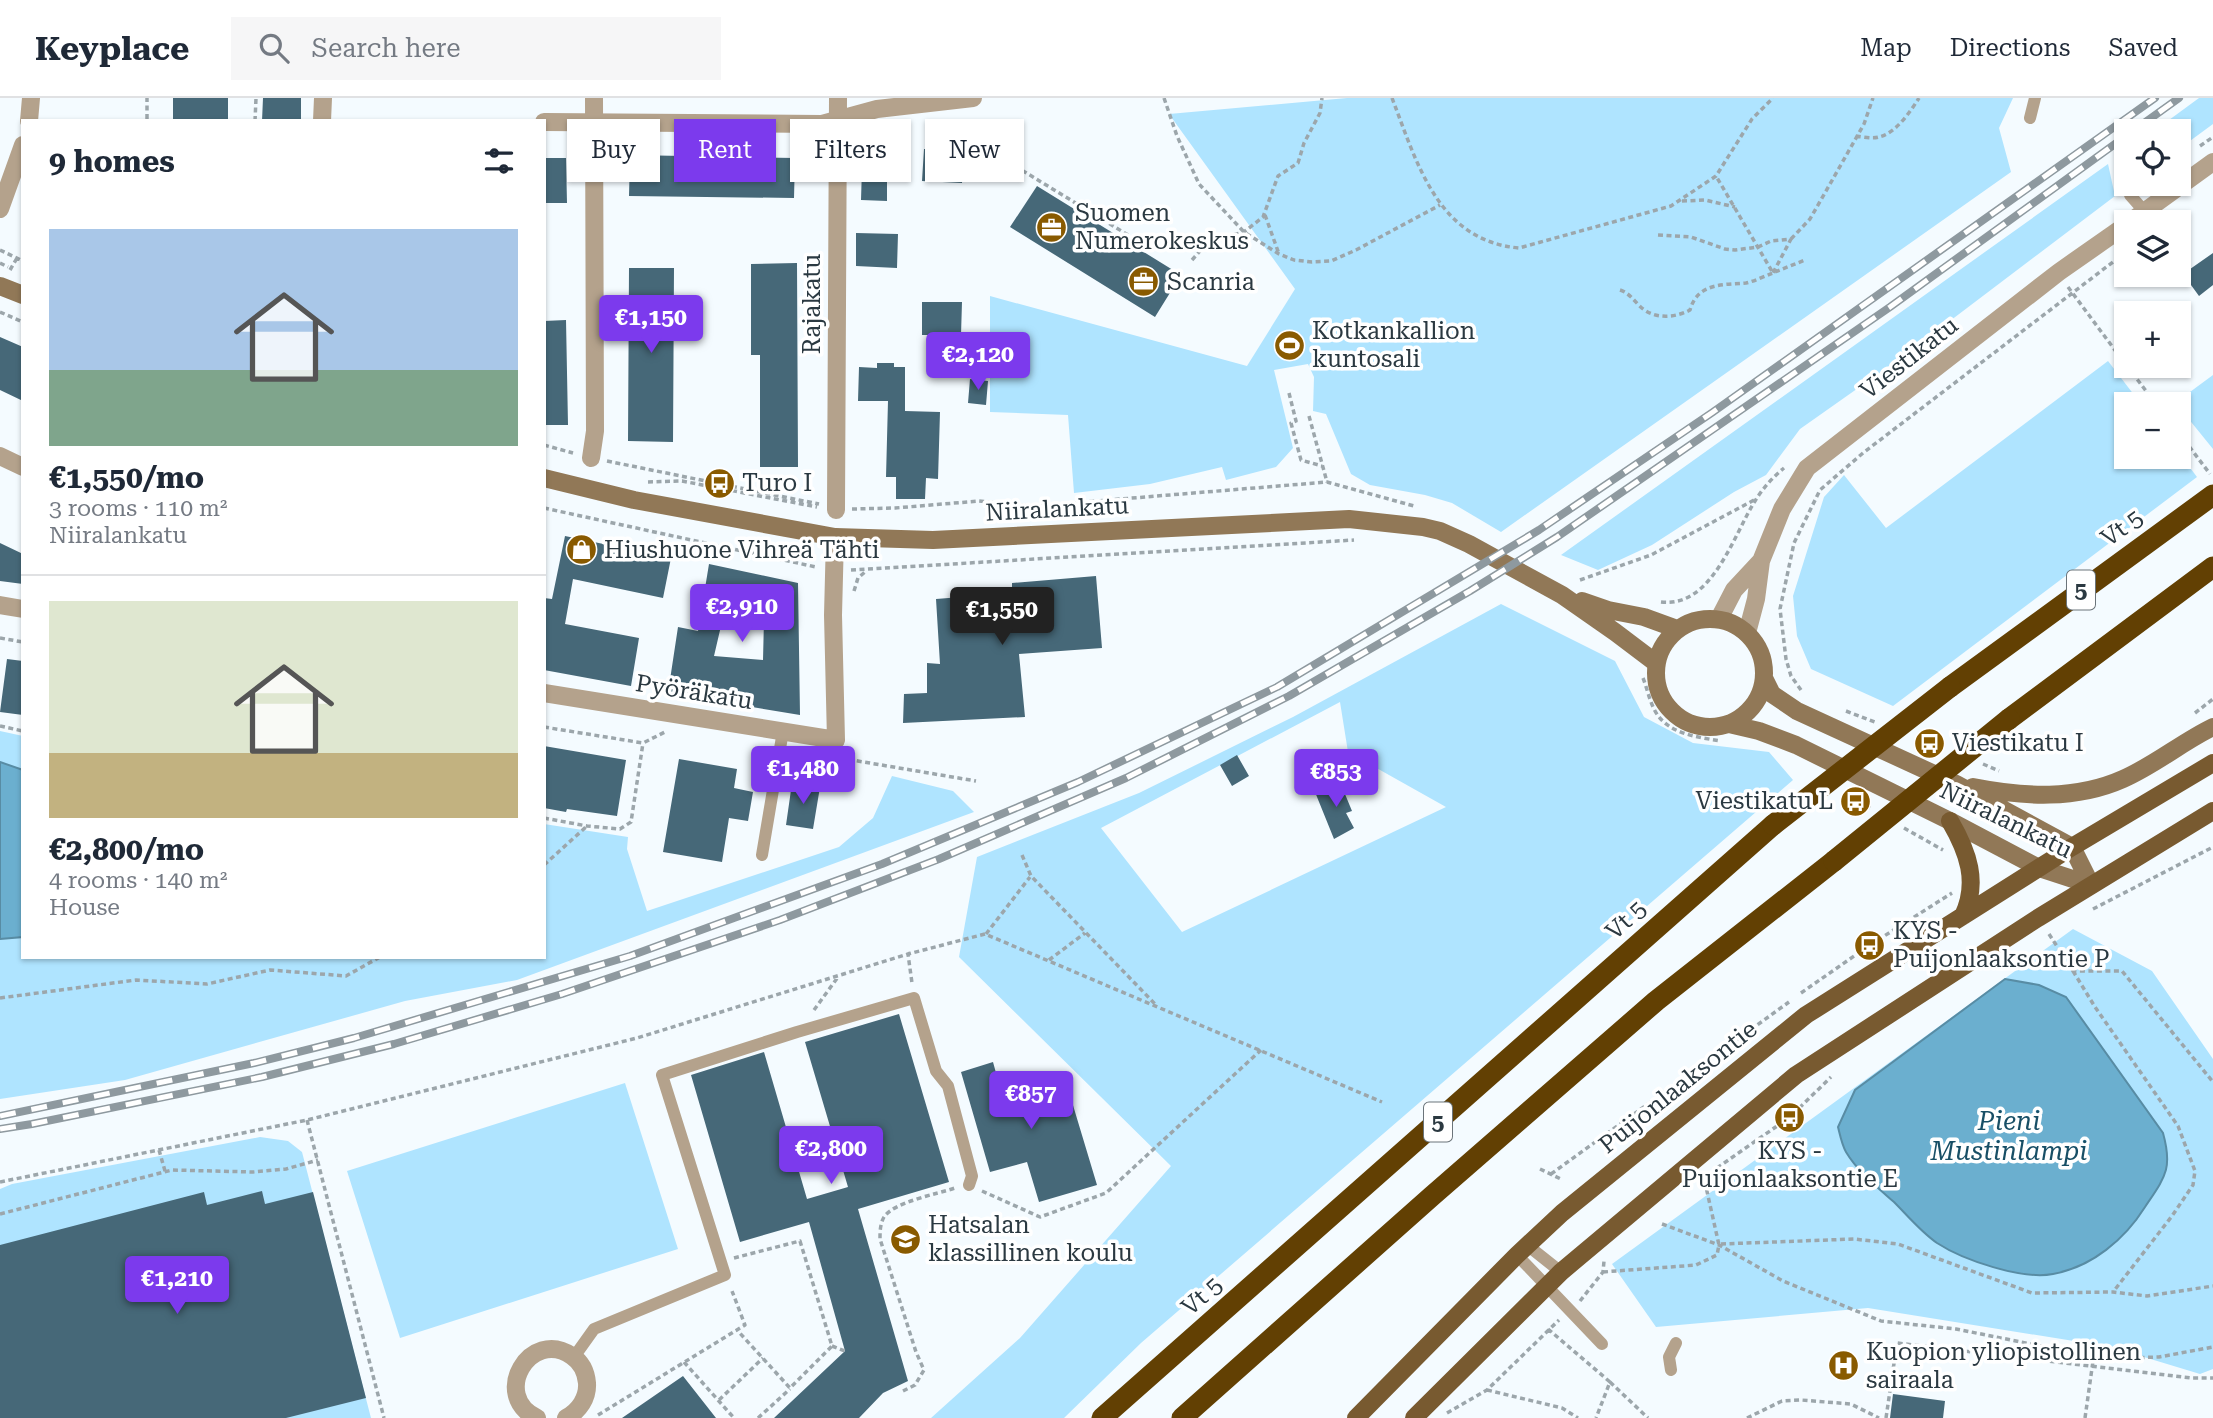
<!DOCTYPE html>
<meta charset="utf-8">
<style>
:root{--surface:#fff;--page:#f6f6f7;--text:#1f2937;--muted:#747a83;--line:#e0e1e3;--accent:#7c3aed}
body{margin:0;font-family:"Roboto Serif",serif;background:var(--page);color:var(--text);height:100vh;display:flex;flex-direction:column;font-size:26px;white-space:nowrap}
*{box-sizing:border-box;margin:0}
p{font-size:23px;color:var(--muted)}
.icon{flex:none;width:38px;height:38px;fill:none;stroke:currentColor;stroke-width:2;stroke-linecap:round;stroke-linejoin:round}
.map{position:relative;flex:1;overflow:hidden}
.drawer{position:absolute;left:21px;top:21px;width:525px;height:840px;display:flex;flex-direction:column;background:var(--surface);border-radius:0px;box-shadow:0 2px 5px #0004}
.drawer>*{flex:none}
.top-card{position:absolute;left:567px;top:21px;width:665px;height:63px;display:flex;gap:14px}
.buttons{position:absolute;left:2114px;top:21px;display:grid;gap:14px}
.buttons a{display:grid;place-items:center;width:77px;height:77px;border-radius:0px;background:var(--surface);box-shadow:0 2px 5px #0004;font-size:35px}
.price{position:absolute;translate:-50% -60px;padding:0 16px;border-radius:7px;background:var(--accent);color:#fff;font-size:23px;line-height:46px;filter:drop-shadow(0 2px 4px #0008)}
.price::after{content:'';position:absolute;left:50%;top:42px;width:21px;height:16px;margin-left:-10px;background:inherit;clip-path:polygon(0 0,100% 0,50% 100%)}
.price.current{background:#222;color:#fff}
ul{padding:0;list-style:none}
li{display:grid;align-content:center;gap:14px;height:371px;padding:0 28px}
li+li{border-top:2px solid var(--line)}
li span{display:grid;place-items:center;height:217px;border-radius:0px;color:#555}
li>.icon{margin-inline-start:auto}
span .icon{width:126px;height:126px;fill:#fffc;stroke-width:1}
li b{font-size:30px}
h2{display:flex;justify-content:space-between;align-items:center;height:84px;padding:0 28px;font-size:30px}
.tag{padding:0 24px;border-radius:0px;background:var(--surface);box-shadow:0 2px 5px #0004;font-size:24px;line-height:63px}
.tag.current{background:var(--accent);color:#fff}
header{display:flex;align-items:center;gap:42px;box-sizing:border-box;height:98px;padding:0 35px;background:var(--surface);border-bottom:2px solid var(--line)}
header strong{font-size:33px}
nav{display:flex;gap:38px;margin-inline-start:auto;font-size:24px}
.search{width:490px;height:63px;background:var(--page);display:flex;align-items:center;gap:18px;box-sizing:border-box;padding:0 24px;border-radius:0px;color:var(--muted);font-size:26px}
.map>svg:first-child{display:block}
</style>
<header>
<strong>Keyplace</strong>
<div class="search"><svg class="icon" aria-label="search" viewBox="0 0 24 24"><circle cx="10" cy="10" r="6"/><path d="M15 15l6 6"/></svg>Search here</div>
<nav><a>Map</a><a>Directions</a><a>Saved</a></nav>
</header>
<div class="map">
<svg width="2213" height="1320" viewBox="0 0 2213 1320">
<rect width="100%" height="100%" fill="#f4fbff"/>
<path fill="#afe4ff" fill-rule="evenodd" d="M1347 0H2013L1999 30 2011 74 1501 434 1452 405 1425 397 1370 387 1351 376 1326 316 1313 313 1314 279 1308 266 1274 272 1293 350 1276 369 1226 382 1222 369 1150 386 1074 395 1068 317 990 314V198L1247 268 1295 191 1169 16Z
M2199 0H2213V26L2179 51V33H2154Z
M2108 66 2115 98 1905 257 1800 331 1766 377 1734 394 1652 447 1598 472 1561 457Z
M2108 263 2141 306H2126V359H2179V355L2197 379 1893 608 1811 571 1797 538 1793 498 1824 399 1844 377 1886 430Z
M2213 277V351L2179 309V306L2175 305Z
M1501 506 1615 563 1644 619 1693 645 1769 654 1793 682 1141 1245 1064 1320H931L1020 1240 1171 1068 959 859 977 759 1139 695 1293 619ZM1340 604 1348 654 1446 709 1182 834 1101 730Z
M0 633 23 638V672L0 664Z
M892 678 953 693 974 714 517 882 405 903 125 982 0 1001V841L23 839V859H544V726L628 739 627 751 647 813 839 749 873 720Z
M2073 831 2152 873 2213 961V1271L2200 1276 2111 1249 1868 1210 1656 1229 1612 1166Z
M625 985 678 1151 400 1240 347 1073Z
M260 1039 288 1043 302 1054 371 1320H0V1091L12 1086Z"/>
<path fill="#6bafcf" stroke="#588ca4" stroke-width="2" d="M0 664 23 672V839L0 841Z
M2005 881 2039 887 2066 899 2163 1035C2173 1071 2165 1079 2145 1109 2125 1141 2092 1169 2053 1176 2022 1182 1963 1162 1937 1145 1921 1134 1907 1117 1894 1104 1877 1089 1858 1074 1846 1054 1842 1047 1840 1037 1838 1029L1855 992Z"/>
<path fill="#466878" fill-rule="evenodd" d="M173 0H228V23H173Z
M263 0H301V23H262Z
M924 51 964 52 962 85 922 83Z
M630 57 795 60 794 100 629 98Z
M544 60H566L567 105H544Z
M862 70 887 71V103L861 102Z
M1037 88 1181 177 1155 219 1010 129Z
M856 135 898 136 897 170 856 168Z
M2213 155V187L2199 198 2183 176Z
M797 165 798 369H760V257H751V166Z
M629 170H674L673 344 628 343Z
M922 204H962L961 237H922Z
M566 222 568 327H544V223Z
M0 239 23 249V303L0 292Z
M877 265H894V269H905V313L940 314 938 381 926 380 925 401H896V379H886L888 303H858L859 269 877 270Z
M970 281 988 283 986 307 968 305Z
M565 438 671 460 663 500 573 481 565 526 639 540 631 588 544 572V500L552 501Z
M0 445 23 456V486L0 483Z
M709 466 798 485 800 617 668 595 678 529 698 533ZM724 515 764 521 763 562 714 558Z
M1096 478 1102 550 1019 556 1025 619 903 625 904 596 927 595V565L940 566 936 501 1012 495V485Z
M7 561 23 563V617L0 614Z
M544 648 626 662 617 718 567 711 566 714 544 710Z
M1237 657 1249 678 1232 688 1220 667Z
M679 661 737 671 734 690 753 694 748 723 729 720 722 764 663 754Z
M1340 684 1352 713 1346 715 1354 730 1334 741 1315 694Z
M792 685 820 689 813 731 786 727Z
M899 916 949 1084 858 1111 908 1283 883 1295 859 1320H774L845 1253 809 1124 740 1144 691 977 764 954 807 1101 848 1089 805 944Z
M993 964 1001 993 1063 974 1097 1087 1039 1104 1027 1064 990 1074 961 974Z
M262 1093 265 1106 313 1094 366 1300 286 1320H0V1147L204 1094 207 1107Z
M683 1278 716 1320H622Z
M1893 1296 1945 1303 1943 1320H1890Z"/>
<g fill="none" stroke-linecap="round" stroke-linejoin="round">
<path stroke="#9ca6ab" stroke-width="3.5" stroke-dasharray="5 3.5" stroke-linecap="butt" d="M1164 0 1177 38 1199 86 1244 134 1279 156 1294 162 1312 164 1331 163 1356 152 1440 107
M1392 0C1417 65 1438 143 1519 150L1671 108 1716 78 1752 21 1773 0
M147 21V0
M255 23 256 0
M1856 38C1863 39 1873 41 1879 39 1896 35 1910 14 1919 0
M2200 48 2213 39
M1015 68 1146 148
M1682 103 1705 102 1735 109
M1265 117 1279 156
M1658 137 1691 139 1725 151 1735 152 1758 149 1771 143 1791 141 1773 175
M1791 141 1810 121 1830 86 1864 26 1873 0
M0 152 23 163
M1192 162 1209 143 1244 134 1263 119 1278 78 1298 65 1304 45 1320 15 1322 0
M0 165 8 169
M10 172 17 160
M1775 174 1805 162
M2068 189 2126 267
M1620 192C1632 196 1636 207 1646 213 1659 221 1677 219 1690 212 1698 184 1724 187 1746 185 1755 183 1765 178 1773 175L1716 78
M0 214 23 224
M2127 268 2156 306
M1289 295 1296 323 1291 325 1301 362 1322 368
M1309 318 1327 384
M2179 335 2210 376
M544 347 573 355
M607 363 819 406
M648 384 682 383 817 409
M544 410 816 469
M852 411 895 410 979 403 1036 408 1327 384 1414 408
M851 472 1354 442
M1580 482 1651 457 1756 401
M854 493 858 480 865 474
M1661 504C1712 510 1733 438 1755 403 1763 390 1773 379 1784 370
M0 540 23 544
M1643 580C1647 590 1649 601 1654 611 1666 636 1697 639 1721 643
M1801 592 1791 578 1786 561 1780 511 1794 445 1820 392 1863 355 2126 154
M1846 613 1875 624
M2195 615 2213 601
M0 628 23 633
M544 629 643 645 665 634
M1918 641 1940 649
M840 660 976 683
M1983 666 1999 673
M1847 696 1870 710
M544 720 587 728 620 731 631 724 643 645
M1904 730 1943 752
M1022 757 1031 778 1155 906
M544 767 587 728
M2093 811 2213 749
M986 836 1030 779
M2049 836 2073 873H2122L2213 984
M910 855 908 856 912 885
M1049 862 1085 835
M2073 873 2095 909 2178 1028 2195 1073 2193 1087 2172 1118 2113 1194
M1801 895 1870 847 1952 795
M0 900 136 882 207 886 270 872 346 878 380 859
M814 912 838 879
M307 1022 384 1320
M159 1052 165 1073
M1717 1070 1790 1019 1831 979
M1540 1071 1563 1082
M1551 1076 1789 904
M0 1084 307 1022 637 940 908 856 985 836 1382 1004
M982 1093 1040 1119 1106 1095 1261 952
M0 1116 172 1072 253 1074 286 1071 318 1062
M1662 1126 1719 1147 1783 1183 1881 1223 1956 1231 2056 1251 2129 1260 2159 1259 2213 1249
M1721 1146 1854 1141 1898 1146 2032 1195 2113 1194 2147 1198 2213 1188
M734 1160 800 1143 832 1248 790 1290 737 1232
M1603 1174 1696 1167 1717 1157 1719 1147 1704 1080
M1580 1203 1603 1174 1604 1163
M1548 1231 1610 1284 1596 1320
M832 1248 845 1253
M684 1264 734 1320
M1610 1284 1648 1320
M1487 1292 1562 1310 1578 1320
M903 1293 915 1287 924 1272 916 1254 880 1141C880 1134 880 1126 884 1119 894 1104 937 1096 955 1090
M719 1302 763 1260
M1447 1315 1487 1292 1559 1222
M598 1317 745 1227 732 1193
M758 1320 790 1291
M1747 1320 1782 1303 1801 1302 1851 1306 1879 1320
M1886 1320 1897 1245 2191 1280H2213
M2085 1320 2094 1256"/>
<path stroke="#b4a28c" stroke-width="12" d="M2030 20 2035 0
M2130 97 2145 114
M762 757 783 633
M1527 1147 1561 1174
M1517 1157 1602 1246
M574 1259 594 1231 725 1177 662 977 797 934 914 900 936 973 948 988 972 1078 969 1087
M1671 1272 1669 1259 1676 1245"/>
<path stroke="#b4a28c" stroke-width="18" d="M29 23 31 0
M544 24 822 26 877 11 973 0
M0 111 23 47
M2130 124 2213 64
M0 358 23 369
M591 360 595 333 594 0
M836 412 838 0
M0 507 23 511
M1719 521 1734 492 1761 463
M1747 535 1756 501 1761 463 1782 411 1807 370 2059 174 2126 127
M544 595 836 642 833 517 835 439
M537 1320C490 1298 530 1229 572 1258 581 1264 586 1274 587 1285 588 1300 579 1313 566 1320"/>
<path stroke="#b4a28c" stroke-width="18" d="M322 23 323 0"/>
<path stroke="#917857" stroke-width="18" d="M0 188 23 197
M544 380 634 402 835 439 933 442 1349 421 1423 429 1440 433 1469 446 1562 497 1615 534 1656 565
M1582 503 1608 512 1644 519 1677 531
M1656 575a54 54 0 1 1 108 0a54 54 0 1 1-108 0Z
M1764 580 1772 596 1797 613 1956 686 2072 749 2091 787
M1729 626 1759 633 1796 647 1950 723 2039 770 2091 787
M1973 689C2024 699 2076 702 2123 681 2155 667 2182 644 2213 629"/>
<path stroke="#785a30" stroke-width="18" d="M1950 723C1968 754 1979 784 1963 818
M1356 1320 1517 1157 1562 1115 1806 917 2072 749 2213 665
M1414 1320 1561 1174 1796 977 2038 820 2213 713"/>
<path stroke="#624003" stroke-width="21" d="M1950 589 2213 397
M2009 621 2213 469
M1102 1320 1773 727
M1182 1320 1432 1098 1656 903 1834 763"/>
<defs>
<path id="rail" d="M2133 33 2179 0
M0 1018 254 965 354 940 630 858 882 766 1078 684 1277 589 1539 432 1713 314 2155 0
M0 1031 32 1026 262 979 394 946 562 896 780 822 939 761 1126 680 1289 598 1470 493 1557 439 1890 209 2126 38"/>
</defs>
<use href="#rail" stroke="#8e999f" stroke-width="8"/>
<use href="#rail" stroke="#fff" stroke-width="5" stroke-dasharray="16" stroke-linecap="butt"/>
<path stroke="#624003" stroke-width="21" d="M1773 727 1950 589
M1834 763 2009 621"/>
</g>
<defs>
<symbol id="office-disc" viewBox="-11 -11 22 22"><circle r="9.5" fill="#895a00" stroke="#fff"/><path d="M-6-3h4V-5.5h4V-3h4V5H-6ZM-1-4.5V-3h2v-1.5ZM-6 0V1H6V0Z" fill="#fff"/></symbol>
<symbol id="stadium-disc" viewBox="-11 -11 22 22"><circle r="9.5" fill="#895a00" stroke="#fff"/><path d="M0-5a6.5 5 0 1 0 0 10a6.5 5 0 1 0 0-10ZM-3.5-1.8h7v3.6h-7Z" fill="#fff"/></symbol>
<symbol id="bus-disc" viewBox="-11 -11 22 22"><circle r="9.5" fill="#895a00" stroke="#fff"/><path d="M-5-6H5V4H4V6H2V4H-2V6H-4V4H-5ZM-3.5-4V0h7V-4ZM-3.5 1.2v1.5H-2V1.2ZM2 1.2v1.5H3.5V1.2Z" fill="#fff"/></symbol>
<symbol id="shop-disc" viewBox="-11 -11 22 22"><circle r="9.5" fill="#895a00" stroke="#fff"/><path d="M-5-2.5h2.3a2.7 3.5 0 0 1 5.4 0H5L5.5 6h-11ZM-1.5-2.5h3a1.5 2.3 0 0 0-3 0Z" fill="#fff"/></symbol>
<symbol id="school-disc" viewBox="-11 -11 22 22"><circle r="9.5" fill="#895a00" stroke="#fff"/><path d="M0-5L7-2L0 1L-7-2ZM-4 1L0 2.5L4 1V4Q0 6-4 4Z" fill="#fff"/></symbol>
<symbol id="hospital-disc" viewBox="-11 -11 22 22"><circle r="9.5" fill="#895a00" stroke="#fff"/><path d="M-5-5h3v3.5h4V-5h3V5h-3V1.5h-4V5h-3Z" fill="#fff"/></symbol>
</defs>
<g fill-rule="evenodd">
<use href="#office-disc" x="1034" y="112" width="35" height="35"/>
<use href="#office-disc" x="1126" y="166" width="35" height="35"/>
<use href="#stadium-disc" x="1272" y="230" width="35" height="35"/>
<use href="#bus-disc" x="702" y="368" width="35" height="35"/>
<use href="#shop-disc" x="564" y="434" width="35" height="35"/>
<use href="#bus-disc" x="1912" y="628" width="35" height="35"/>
<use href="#bus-disc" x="1838" y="686" width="35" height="35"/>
<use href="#bus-disc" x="1852" y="830" width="35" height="35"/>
<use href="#bus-disc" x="1772" y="1002" width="35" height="35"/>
<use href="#school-disc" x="888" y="1124" width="35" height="35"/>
<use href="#hospital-disc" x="1826" y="1250" width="35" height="35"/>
</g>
<g text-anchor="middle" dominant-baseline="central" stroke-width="7" stroke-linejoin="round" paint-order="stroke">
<g fill="#fff" stroke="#6b747a" stroke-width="2">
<rect x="2067" y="472.5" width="28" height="39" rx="5"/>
<rect x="1424" y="1004.5" width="28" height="39" rx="5"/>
</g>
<g font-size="23" font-weight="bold" fill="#2b3941">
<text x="2081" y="492">5</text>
<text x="1438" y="1024">5</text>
</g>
<g font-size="24" fill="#2b3941" stroke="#fff" text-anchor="start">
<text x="1075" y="115">Suomen<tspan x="1075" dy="28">Numerokeskus</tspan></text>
<text x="1167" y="184">Scanria</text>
<text x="1312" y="233">Kotkankallion<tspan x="1312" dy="28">kuntosali</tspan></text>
<text x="742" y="385">Turo I</text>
<text x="604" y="452">Hiushuone Vihreä Tähti</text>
<text x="1952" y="645">Viestikatu I</text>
<text x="1833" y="703" text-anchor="end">Viestikatu L</text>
<text x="1893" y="833">KYS -<tspan x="1893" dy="28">Puijonlaaksontie P</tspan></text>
<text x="1790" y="1053" text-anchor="middle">KYS -<tspan x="1790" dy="28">Puijonlaaksontie E</tspan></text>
<text x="928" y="1127">Hatsalan<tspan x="928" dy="28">klassillinen koulu</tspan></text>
<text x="1866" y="1254">Kuopion yliopistollinen<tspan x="1866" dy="28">sairaala</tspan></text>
</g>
<g font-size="24" fill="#2b3941" stroke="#fff">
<text transform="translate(812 206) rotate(-90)">Rajakatu</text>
<text transform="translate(1909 260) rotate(-38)">Viestikatu</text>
<text transform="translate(1057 411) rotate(-3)">Niiralankatu</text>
<text transform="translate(2122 430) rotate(-36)">Vt 5</text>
<text transform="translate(694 594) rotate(9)">Pyöräkatu</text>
<text transform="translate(2006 722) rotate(26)">Niiralankatu</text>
<text transform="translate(1626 822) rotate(-42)">Vt 5</text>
<text transform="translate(1678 989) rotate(-39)">Puijonlaaksontie</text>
<text transform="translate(1202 1198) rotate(-41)">Vt 5</text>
</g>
<g font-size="26" font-style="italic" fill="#184f66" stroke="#fff">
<text x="2009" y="1023">Pieni<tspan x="2009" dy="30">Mustinlampi</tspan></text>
</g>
</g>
</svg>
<div class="buttons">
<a><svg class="icon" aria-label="locate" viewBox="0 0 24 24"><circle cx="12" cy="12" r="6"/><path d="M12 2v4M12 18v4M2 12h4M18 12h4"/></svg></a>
<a><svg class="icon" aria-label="layers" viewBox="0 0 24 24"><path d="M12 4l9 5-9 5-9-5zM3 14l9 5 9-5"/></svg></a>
<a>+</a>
<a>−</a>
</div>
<b class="price" style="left:651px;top:257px">€1,150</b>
<b class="price" style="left:978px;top:294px">€2,120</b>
<b class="price" style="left:742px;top:546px">€2,910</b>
<b class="price current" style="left:1002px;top:549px">€1,550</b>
<b class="price" style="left:803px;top:708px">€1,480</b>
<b class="price" style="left:1336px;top:711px">€853</b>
<b class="price" style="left:1031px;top:1033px">€857</b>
<b class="price" style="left:831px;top:1088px">€2,800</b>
<b class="price" style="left:177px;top:1218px">€1,210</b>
<div class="top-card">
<a class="tag">Buy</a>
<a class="tag current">Rent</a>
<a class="tag">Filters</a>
<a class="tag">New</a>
</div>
<section class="drawer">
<h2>9 homes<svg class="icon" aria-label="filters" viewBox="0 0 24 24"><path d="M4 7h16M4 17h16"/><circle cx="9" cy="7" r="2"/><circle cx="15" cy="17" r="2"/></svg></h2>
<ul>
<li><span style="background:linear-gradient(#a9c7e8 65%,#7fa58c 0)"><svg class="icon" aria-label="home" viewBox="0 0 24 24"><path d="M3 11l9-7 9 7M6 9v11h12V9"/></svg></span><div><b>€1,550/mo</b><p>3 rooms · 110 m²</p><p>Niiralankatu</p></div></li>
<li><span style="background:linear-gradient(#dfe7d0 70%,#c2b280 0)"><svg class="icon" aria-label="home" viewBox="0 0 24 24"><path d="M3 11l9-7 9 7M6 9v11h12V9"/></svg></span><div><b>€2,800/mo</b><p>4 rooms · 140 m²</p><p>House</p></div></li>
</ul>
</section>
</div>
